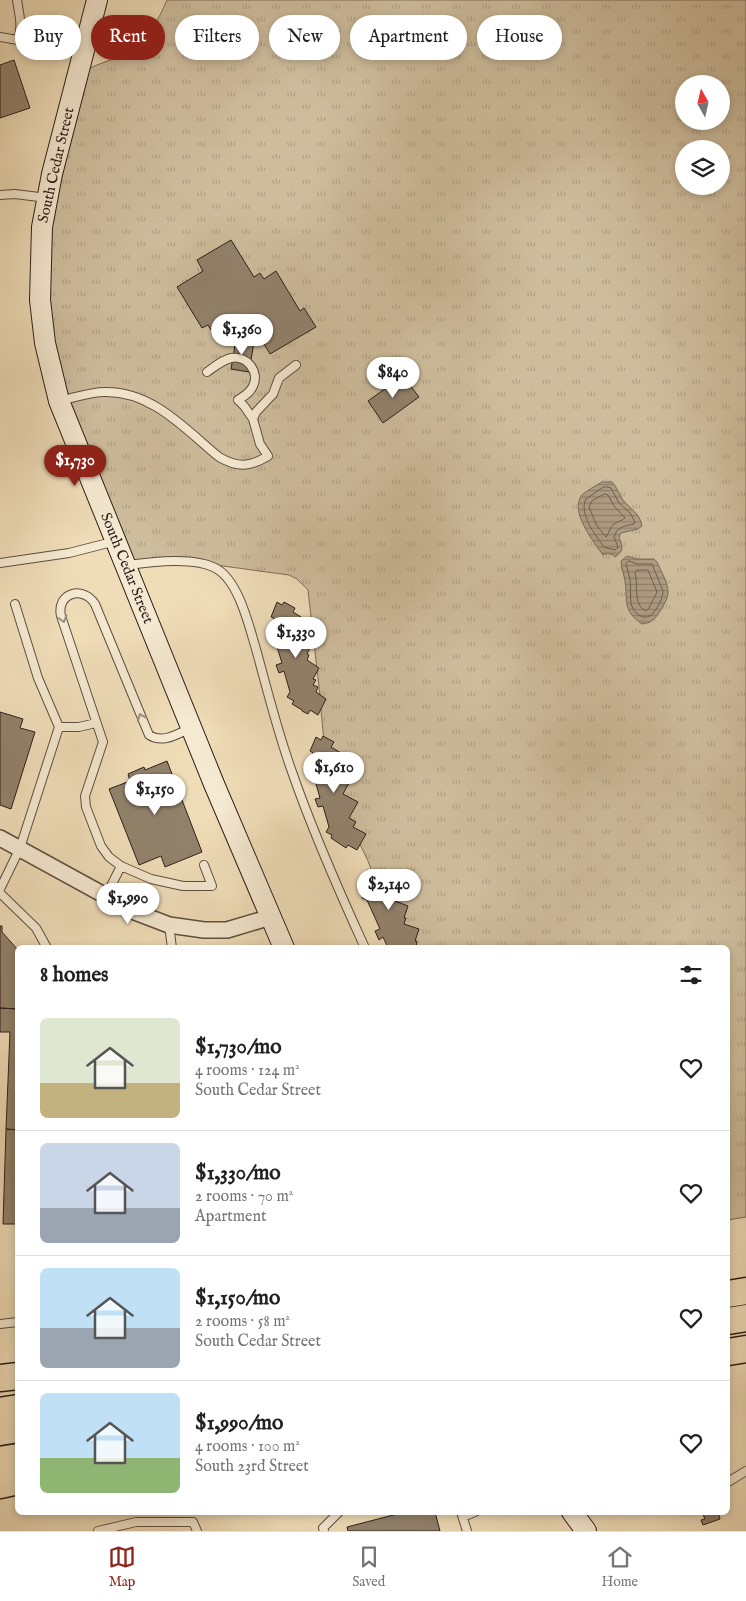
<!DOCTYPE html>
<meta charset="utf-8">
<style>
:root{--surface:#fff;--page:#f6f6f6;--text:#202124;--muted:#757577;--line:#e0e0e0;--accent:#8f2418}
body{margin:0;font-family:"IM FELL English",serif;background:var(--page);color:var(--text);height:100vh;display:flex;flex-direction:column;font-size:19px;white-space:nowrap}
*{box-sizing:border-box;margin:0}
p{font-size:16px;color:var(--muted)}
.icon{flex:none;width:28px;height:28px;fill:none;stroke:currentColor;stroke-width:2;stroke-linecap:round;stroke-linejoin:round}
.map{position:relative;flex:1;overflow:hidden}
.details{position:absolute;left:15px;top:945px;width:715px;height:570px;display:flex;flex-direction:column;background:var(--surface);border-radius:8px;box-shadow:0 2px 8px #0003}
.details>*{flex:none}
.top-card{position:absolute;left:15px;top:15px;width:716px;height:45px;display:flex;gap:10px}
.needle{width:32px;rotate:352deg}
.controls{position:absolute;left:675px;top:75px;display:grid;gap:10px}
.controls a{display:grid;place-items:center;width:55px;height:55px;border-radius:50%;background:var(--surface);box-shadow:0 2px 8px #0003;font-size:25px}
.price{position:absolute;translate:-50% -42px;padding:0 11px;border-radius:18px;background:#fff;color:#222;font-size:16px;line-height:32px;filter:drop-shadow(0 1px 2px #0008)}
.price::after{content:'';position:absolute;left:50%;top:30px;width:15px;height:11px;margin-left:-8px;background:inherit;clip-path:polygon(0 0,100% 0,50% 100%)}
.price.selected{background:var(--accent);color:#fff}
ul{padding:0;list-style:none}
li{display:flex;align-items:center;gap:15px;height:125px;padding:0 25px}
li+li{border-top:1px solid var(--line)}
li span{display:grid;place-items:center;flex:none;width:140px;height:100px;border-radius:8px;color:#555}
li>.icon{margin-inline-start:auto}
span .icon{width:60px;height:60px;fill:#fffc;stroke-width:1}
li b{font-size:21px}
h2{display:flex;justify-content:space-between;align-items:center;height:60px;padding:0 25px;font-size:21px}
.pill{padding:0 18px;border-radius:22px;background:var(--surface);box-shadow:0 2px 8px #0003;font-size:18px;line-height:45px}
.pill.selected{background:var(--accent);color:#fff}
.dock{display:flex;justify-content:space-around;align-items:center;height:70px;border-top:1px solid var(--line);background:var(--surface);font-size:14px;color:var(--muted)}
.dock a{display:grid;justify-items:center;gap:2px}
.dock .selected{color:var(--accent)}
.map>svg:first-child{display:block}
</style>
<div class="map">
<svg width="746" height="1531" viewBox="0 0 746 1531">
<defs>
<pattern id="grass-tufts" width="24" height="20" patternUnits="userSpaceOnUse" patternTransform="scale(1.25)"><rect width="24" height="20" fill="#cebd9d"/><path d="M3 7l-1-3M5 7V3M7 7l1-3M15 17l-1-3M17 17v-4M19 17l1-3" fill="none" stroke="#b1a287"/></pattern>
<pattern id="water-rules" width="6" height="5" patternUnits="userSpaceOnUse" patternTransform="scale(1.25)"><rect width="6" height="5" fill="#ad9c82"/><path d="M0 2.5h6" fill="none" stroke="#8d7f6a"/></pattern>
</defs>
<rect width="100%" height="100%" fill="#efddb8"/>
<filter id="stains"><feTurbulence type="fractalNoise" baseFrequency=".004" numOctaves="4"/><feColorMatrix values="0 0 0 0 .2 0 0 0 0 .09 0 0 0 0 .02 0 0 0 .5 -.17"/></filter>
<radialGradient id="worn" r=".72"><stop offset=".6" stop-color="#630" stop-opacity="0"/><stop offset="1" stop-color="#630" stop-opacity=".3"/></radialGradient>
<path fill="url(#grass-tufts)" stroke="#7e6e5b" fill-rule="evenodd" d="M167 0H746V1217L728 1220V948L401 947 368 861 327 776 319 687 308 590 297 579 289 575 274 573 201 563 125 565 59 401 40 267 88 69C100 63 112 60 124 55 146 46 158 20 167 0ZM684 84H721V121H684ZM684 149H721V186H684Z"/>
<path fill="url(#water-rules)" stroke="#7a6a58" d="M602 482H612C617 487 619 494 623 500 630 509 640 513 642 526L638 529 621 533 619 537C622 546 625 550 615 557 612 553 607 553 603 555 593 541 569 511 582 495 587 490 596 486 602 482Z
M627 556 637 559H654L657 562C661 571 668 583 668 592 669 598 658 616 653 620 650 623 646 623 642 624 622 610 628 602 625 581 624 574 621 568 621 561Z"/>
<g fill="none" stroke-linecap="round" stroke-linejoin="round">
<path stroke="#6d5e4e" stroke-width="1" d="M604 487H608L611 488 619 503 630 513 635 522 634 524C624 526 617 527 614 537L618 547 615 550 604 547C596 536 578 513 586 499Z
M605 494 608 495 614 506 625 518C622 521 618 521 614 524 610 527 609 533 606 537L597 526 589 507 592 501Z
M629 561 637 564H652L663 591C663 598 658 607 654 612 646 623 633 614 631 603 630 595 631 587 630 579 629 574 627 569 626 564Z
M637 570H648L657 592 649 608 646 611C632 604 639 585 635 573Z"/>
</g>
<path fill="#92826c" stroke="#2d1f19" d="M14 60 30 108 0 118V65Z
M231 240 254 277 260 273 264 279 276 271 300 311 304 308 316 327 270 354 261 339 256 343 234 339 229 331 220 336 216 328 211 330 208 325 202 328 177 287 203 271 197 260Z
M236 339 254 342 249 372 231 369Z
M403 376 419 397 383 423 368 401Z
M277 602 282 605 284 602 295 608 293 612 306 620 300 631 302 632 300 635 312 644 307 654 309 655 307 660 319 668 313 679 316 680 313 685 318 687 316 692 326 699 318 715 310 710 308 714 302 711V710L292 704 294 701 287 697 290 692 284 671 279 673 276 665 282 663 272 631 268 629 274 618 271 617Z
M0 712 23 719 20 728 35 732 11 809 0 805Z
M323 736 334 742 331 747 344 755 336 771 351 779 343 794 358 802 349 818 356 822 353 827 366 834 357 850 348 845 346 848 331 838 332 835 326 832 329 827 323 806 318 807 315 799 320 798 311 766 307 764 313 753 310 751 316 737 321 740Z
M167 761 202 852 165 867 161 856 139 865 109 789 130 781 128 774 144 767 145 770Z
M374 869 386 873 384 878 401 885 395 901 408 906 404 918H406L404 924 419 929 415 941H417L416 948H388L383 937 379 940 375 931 380 929 367 900 362 898 366 887 363 886 367 870 373 873Z
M0 926H2V932L18 950V1009L0 1008Z
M0 1008 18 1009V1130L6 1129 10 1032H0Z
M6 1129 18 1130V1224H3Z
M405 1512H435L440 1531H348L347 1527Z
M702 1512H718L720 1519 703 1525 701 1520 705 1519Z"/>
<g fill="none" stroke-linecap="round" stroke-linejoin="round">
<defs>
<path id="lane" d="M17 0C19 14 23 26 18 40
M0 37 82 51
M0 195 15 194 47 198
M59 401C74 398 89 392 105 392 152 391 185 429 219 457 238 468 250 467 268 456L260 444 253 419 244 406 238 400C244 396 250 393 253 386 260 372 247 355 231 358 222 360 214 367 207 372
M253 419 256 412 273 394 279 378 296 365
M0 563 69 553 116 541
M127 565C151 562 195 556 217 569 239 582 249 626 256 649 267 689 277 730 291 769 312 830 338 889 365 948
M59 727H79L96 723
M191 728C177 734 163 744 149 735L95 604C83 585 56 593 61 616L103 742 85 796 86 807 101 846 109 857 121 866 151 879 183 886H212L204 865
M0 889 20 848 59 727 38 678 15 604
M0 893 36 928 47 948
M106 896 121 866
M169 925 172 948
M0 1324 18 1322
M728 1482 746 1471
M461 1512 467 1531
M463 1517 475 1512
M98 1531 136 1522H193L197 1531
M324 1531 323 1528 339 1512"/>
<path id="street" d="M0 838 135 912 169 925 204 930H227L271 917"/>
<path id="secondary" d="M97 0 52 174 42 227 40 300 45 343 59 401 214 784 284 948
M572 1512 586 1531"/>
<path id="highway" d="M728 1294 746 1291
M728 1321 746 1318
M728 1352 746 1349
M0 1378 18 1376
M0 1411 18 1408
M0 1432 18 1429
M0 1460 18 1457
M0 1485 18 1481"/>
</defs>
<use href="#lane" stroke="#5e4e41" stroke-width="10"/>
<use href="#street" stroke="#5e4e41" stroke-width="18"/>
<use href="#secondary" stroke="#2d1f19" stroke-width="22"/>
<use href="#highway" stroke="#2d1f19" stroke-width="29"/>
<use href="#lane" stroke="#f5e9d1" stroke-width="8"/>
<use href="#street" stroke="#f5e9d1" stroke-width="15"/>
<use href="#secondary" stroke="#f5e9d1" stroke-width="20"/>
<use href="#highway" stroke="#efddb8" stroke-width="26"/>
</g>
<defs><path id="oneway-chevron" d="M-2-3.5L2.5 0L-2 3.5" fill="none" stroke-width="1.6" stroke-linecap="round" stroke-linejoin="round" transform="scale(1.25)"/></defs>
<g stroke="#9b8e7e">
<use href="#oneway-chevron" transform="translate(63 619) rotate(74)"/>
<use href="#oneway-chevron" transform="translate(141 717) rotate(-112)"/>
</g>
<g text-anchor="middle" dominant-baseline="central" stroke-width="5" stroke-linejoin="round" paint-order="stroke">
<g font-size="15" fill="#2d1f19" stroke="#f5e9d1">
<text transform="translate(56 165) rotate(-77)">South Cedar Street</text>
<text transform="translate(127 568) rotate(68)">South Cedar Street</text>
</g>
</g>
<rect width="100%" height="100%" filter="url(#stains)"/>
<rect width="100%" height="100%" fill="url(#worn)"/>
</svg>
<div class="controls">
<a><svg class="needle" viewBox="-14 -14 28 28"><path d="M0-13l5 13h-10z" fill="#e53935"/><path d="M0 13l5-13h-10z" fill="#757577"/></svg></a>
<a><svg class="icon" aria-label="layers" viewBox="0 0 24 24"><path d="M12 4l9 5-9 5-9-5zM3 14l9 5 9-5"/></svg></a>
</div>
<b class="price" style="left:242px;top:356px">$1,360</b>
<b class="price" style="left:393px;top:399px">$840</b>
<b class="price selected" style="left:75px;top:487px">$1,730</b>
<b class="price" style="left:296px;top:659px">$1,330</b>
<b class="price" style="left:334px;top:794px">$1,610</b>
<b class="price" style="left:155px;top:816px">$1,150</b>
<b class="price" style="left:389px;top:911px">$2,140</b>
<b class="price" style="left:128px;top:925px">$1,990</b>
<div class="top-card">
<a class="pill">Buy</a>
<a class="pill selected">Rent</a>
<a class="pill">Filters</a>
<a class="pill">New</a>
<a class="pill">Apartment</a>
<a class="pill">House</a>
</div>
<section class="details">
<h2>8 homes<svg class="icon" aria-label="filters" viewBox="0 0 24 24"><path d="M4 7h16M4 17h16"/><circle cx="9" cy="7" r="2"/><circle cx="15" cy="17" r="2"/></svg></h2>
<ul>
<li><span style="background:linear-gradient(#dfe7d0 65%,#c2b280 0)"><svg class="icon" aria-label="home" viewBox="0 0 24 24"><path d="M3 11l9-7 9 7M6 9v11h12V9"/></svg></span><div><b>$1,730/mo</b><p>4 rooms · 124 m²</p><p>South Cedar Street</p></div><svg class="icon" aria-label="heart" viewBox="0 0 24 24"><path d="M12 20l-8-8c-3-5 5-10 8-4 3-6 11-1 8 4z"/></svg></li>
<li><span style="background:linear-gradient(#c9d6e8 65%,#9aa5b1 0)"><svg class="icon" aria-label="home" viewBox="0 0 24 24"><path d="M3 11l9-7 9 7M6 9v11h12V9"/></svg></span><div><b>$1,330/mo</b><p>2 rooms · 70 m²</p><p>Apartment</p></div><svg class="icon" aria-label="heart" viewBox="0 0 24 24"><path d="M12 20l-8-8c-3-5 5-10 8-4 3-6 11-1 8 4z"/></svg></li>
<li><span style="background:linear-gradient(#bfe0f5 60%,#9aa5b1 0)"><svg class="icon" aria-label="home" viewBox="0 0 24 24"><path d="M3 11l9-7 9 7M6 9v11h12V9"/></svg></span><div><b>$1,150/mo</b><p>2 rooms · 58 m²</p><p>South Cedar Street</p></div><svg class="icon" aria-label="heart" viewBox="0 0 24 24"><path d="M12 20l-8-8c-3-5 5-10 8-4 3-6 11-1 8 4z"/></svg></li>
<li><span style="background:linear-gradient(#bfe0f5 65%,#8fb573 0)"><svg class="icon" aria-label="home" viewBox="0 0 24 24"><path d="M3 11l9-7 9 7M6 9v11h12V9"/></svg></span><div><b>$1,990/mo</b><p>4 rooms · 100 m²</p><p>South 23rd Street</p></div><svg class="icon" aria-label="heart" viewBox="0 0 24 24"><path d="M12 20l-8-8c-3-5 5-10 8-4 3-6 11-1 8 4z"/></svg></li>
</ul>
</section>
</div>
<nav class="dock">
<a class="selected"><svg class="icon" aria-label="map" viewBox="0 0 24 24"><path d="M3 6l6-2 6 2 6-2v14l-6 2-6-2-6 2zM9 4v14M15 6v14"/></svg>Map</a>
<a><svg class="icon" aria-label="saved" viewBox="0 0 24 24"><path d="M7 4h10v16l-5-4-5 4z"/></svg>Saved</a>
<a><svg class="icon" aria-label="home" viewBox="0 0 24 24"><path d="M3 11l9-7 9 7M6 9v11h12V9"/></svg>Home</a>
</nav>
